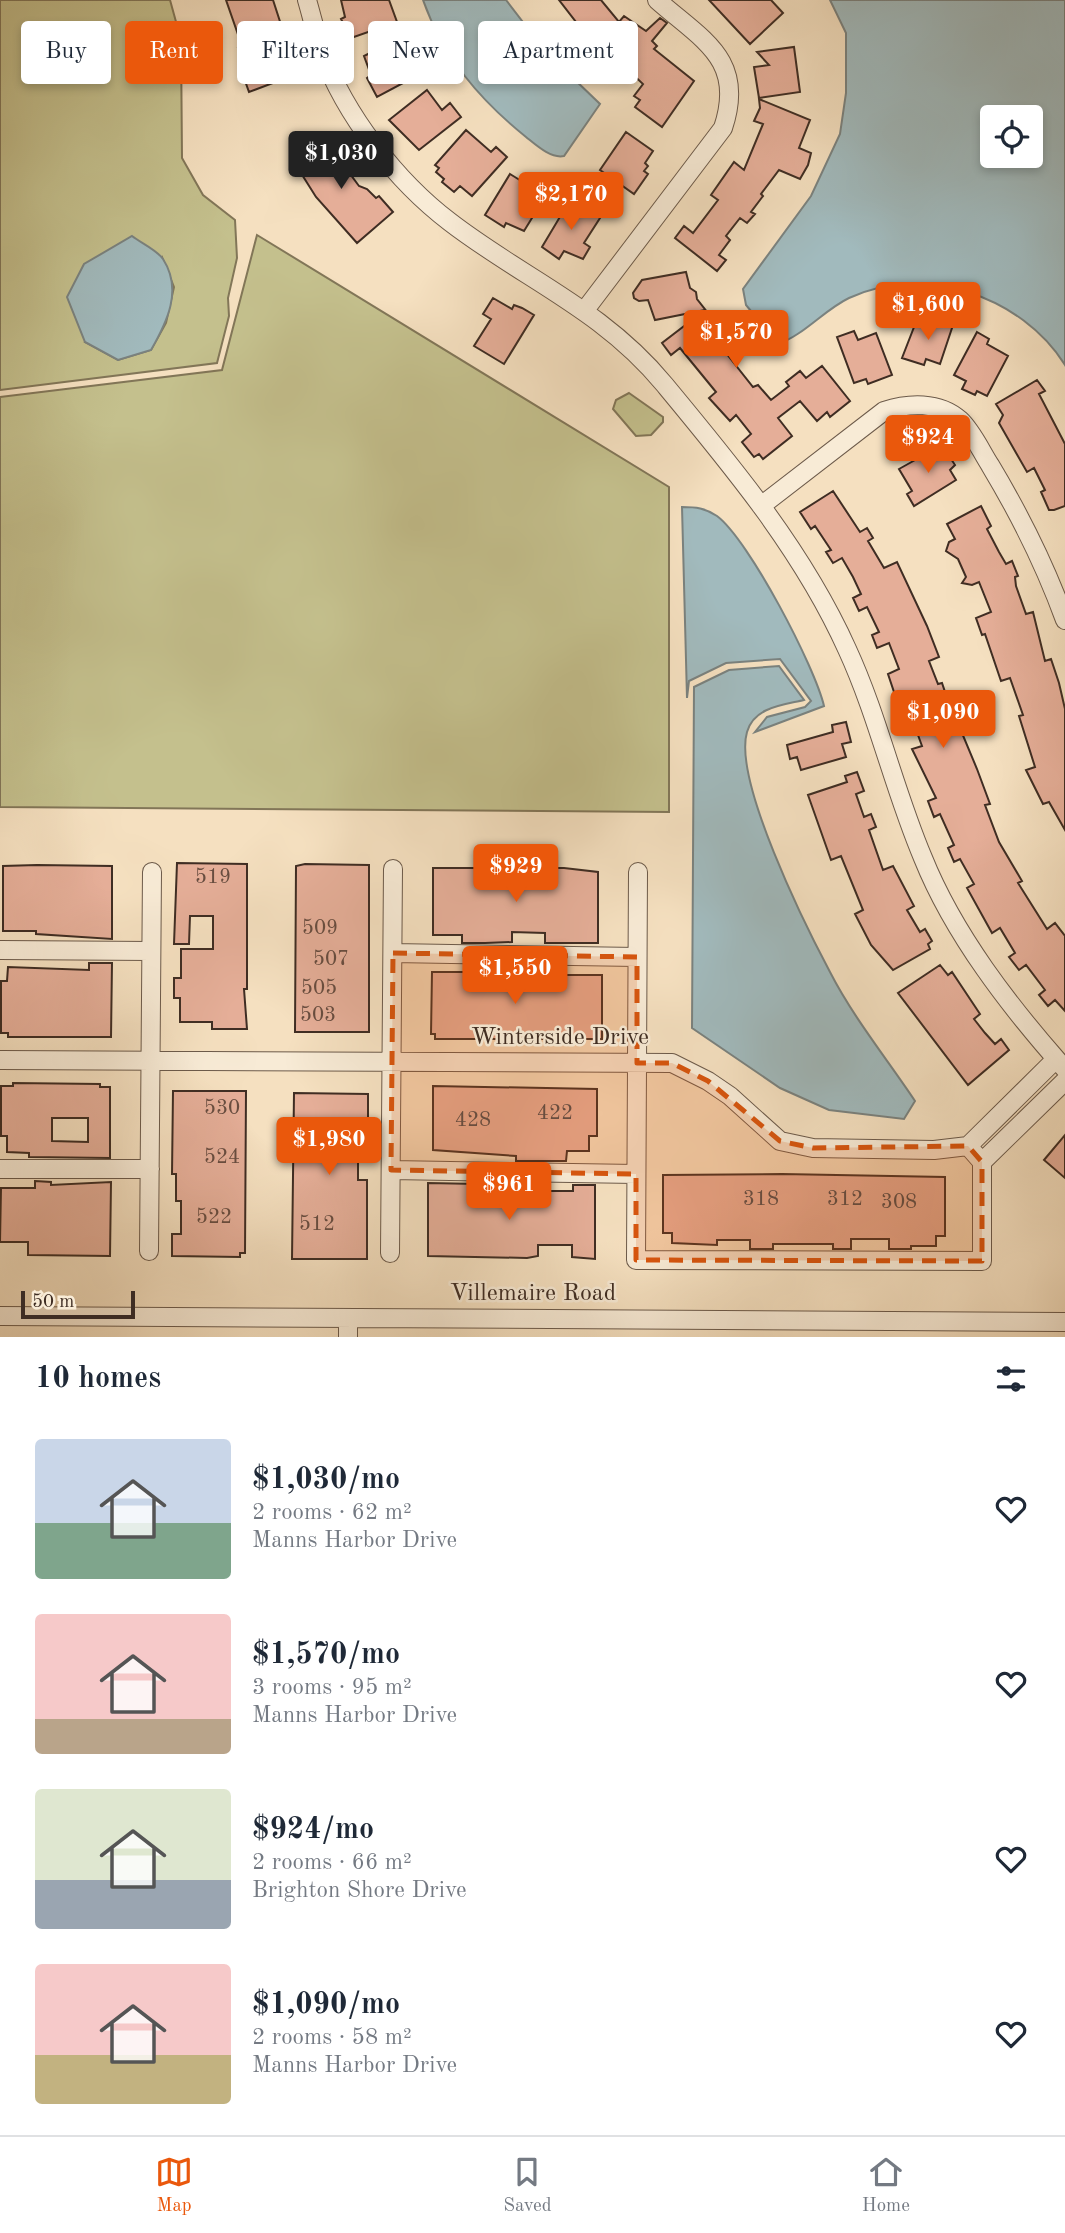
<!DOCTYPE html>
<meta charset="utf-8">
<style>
:root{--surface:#fff;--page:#f6f6f7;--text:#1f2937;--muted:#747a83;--line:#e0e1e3;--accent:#ea580c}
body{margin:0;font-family:"Old Standard TT",serif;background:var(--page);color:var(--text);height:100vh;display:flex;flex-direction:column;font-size:26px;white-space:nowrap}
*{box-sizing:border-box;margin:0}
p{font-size:23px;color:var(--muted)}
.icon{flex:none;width:38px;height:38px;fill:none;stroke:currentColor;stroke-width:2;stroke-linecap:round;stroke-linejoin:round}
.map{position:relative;height:1337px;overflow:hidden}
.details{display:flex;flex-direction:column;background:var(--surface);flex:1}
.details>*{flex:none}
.top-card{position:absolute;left:21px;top:21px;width:700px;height:63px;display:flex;gap:14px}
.controls{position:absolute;left:980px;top:105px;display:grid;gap:14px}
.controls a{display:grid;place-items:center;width:63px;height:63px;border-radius:7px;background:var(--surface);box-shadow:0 4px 10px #0003;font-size:35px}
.scale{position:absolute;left:21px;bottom:18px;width:114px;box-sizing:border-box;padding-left:7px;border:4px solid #3f2d23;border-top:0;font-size:19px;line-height:24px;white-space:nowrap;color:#3f2d23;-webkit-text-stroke:5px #f8ebd6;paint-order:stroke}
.price{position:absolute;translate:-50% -60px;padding:0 16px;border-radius:7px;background:var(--accent);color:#fff;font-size:23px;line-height:46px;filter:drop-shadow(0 2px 4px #0008)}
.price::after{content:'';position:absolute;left:50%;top:42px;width:21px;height:16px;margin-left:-10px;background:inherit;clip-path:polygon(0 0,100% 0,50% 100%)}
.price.current{background:#222;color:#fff}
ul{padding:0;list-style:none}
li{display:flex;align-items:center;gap:21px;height:175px;padding:0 35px}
li span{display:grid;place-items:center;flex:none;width:196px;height:140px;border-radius:7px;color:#555}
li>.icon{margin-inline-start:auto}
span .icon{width:84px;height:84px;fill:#fffc;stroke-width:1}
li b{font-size:30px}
h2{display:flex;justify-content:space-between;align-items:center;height:84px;padding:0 35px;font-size:30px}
.chip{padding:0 24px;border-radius:7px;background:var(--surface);box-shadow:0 4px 10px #0003;font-size:24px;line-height:63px}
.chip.current{background:var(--accent);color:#fff}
.dock{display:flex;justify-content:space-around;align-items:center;height:98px;border-top:2px solid var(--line);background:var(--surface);font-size:19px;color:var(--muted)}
.dock a{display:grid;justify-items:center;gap:4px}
.dock .current{color:var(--accent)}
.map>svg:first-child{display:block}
</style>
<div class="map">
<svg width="1065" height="1337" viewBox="0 0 1065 1337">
<rect width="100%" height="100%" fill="#f5e0c0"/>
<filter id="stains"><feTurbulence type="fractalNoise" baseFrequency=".00286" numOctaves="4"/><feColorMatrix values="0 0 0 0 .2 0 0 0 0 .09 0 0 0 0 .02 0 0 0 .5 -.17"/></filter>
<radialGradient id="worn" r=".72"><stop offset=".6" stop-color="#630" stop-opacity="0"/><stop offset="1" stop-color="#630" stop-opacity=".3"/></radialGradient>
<path fill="#c4c08d" stroke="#827658" stroke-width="2" fill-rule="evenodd" d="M0 0H170L181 40 182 158 203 195 235 220 237 258 228 298 229 316 217 363 0 390ZM162 257 174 287 166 323 151 350 118 360 85 342Z
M257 235 669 487V812L0 807V397L222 370Z
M629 393 663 417V422L651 435 636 436 613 409 616 400Z"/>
<path fill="#a1babd" stroke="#7a827f" stroke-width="2" fill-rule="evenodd" d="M423 0H506L546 52 600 104 564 156C551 159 536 145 526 137 480 100 443 57 423 0Z
M830 0H1065V365C1022 296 924 263 849 298 824 310 804 335 778 344L746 305 743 289 811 196 840 134 846 93V33ZM992 117H1031V156H992Z
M132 236C141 243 157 250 163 259 183 290 167 322 151 350L118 360 85 342 67 297 84 264Z
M682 507C696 507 705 508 717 516 749 540 815 667 824 706L755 732 767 717 805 707 811 701 780 659 726 663 689 681 687 698Z
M779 666 804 700C783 705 754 707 747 732 733 780 805 925 830 972 853 1017 887 1059 915 1101L904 1119 829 1110 780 1088 692 1028 694 687 729 670Z"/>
<path fill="#e5ae98" stroke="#3f2d23" stroke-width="2" fill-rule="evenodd" d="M226 0H273L297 74 249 92 244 78 248 77 238 48 242 46Z
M341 0H389L397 22 351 38 341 19 345 17Z
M559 0H601L619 22 624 16 646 31 660 18 667 23 652 41 657 46 654 49 694 81 662 127 635 107 640 100 634 96 643 84 625 67 615 77 598 62 603 57Z
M709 0H771L783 13 750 44Z
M401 37 420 74 377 97 367 78 371 75 364 56Z
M794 47 800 92 759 98 754 67 769 65 757 52Z
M427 90 442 110 450 103 461 117 419 150 389 120Z
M759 99 810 120 799 148 811 153 808 165 800 179 779 170 761 194 763 196 751 212 755 214 747 223 740 218 726 236 730 240 719 255 726 260 717 271 675 238 684 226 693 233 718 200 711 195 734 162 744 170 763 124 754 121 760 108Z
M466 130 491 152 496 147 507 157 472 196 460 186 454 192 442 182 444 179 436 172 439 168 435 165Z
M626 132 653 151 645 163 648 166 644 171 648 174 634 194 600 170Z
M328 137 348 164 345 167 359 186 367 189 376 198 379 196 393 212 357 243 316 197 294 162Z
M510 174 531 187 537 178 551 187 524 231 506 223 504 227 485 215Z
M570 200 600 218 584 243 590 247 583 259 564 251 559 259 542 247Z
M686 272 690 288 696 292 697 299 719 327 711 334 753 387 758 385 771 400 789 386 786 382 800 371 806 378 822 366 850 401 830 417 827 412 817 421 800 401 778 418 792 436 763 459 759 454 754 457 742 442 751 434 736 415 730 421 709 398 716 392 680 348 671 355 662 343 705 310 655 320 648 300 639 301 634 298 633 293 642 280Z
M493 298 512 309 514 305 522 308 534 315 504 364 474 346 491 319 483 314Z
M939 318 953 325 940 364 926 359 924 365 902 358 916 322 931 327 934 320Z
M854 331 858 340 876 333 892 375 868 384 866 379 854 383 837 337Z
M977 332 989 339 987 344 1008 356 987 396 977 391 975 395 962 389 966 381 954 375Z
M1037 380 1045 391 1039 394 1065 444V506L1054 510H1049L1041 492 1045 490 1034 468 1027 472 999 423 1003 415 996 404Z
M942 445 955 465 950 470 956 480 914 506 907 494 912 491 899 469Z
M833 491 860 532 867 528 873 538 868 541 884 568 897 562 927 626 939 657 929 661 938 684 942 683 959 734 962 733 977 769 990 804 985 805 999 842 1022 881 1018 883 1047 929 1055 923 1065 936V1011L1055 1000 1048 1006 1039 995 1045 990 1026 965 1019 970 1009 957 1015 953 1000 928 992 933 967 888 974 884 960 859 954 862 948 848 954 845 940 814 934 817 928 801 936 798 912 749 922 746 911 716 903 719 888 674 899 669 889 643 877 648 872 635 879 632 867 607 859 611 853 598 861 594 853 577 842 558 833 563 826 552 831 550 815 526 811 529 800 512Z
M981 506 991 526 987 529 999 552 1006 564 1012 561 1018 576 1015 577 1016 586 1026 614 1033 612 1045 661 1051 659 1059 683 1065 709V830L1049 802 1043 804 1026 770 1035 767 1019 716 1023 715 1010 678 1001 681 985 634 982 635 976 618 991 612 979 582 972 585 962 583 966 577 958 559 946 551 949 542 955 539 947 524Z
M846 722 851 742 842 744 846 757 801 770 797 757 790 759 787 745 833 732 832 725Z
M857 772 864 791 856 794 864 817 871 814 876 827 869 830 883 870 893 866 914 906 907 910 920 932 925 929 932 941 928 944 930 949 893 970 871 945 855 914 863 910 841 856 831 860 808 795 847 782 845 776Z
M177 863 247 864V989H244L247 1029H212V1022H180V998H174V978H181V949H213V916H190L189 944H174Z
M305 864 369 865V1032H295L296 866Z
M37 865 112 866V939L36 934V931H3V866Z
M433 868H564L598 872V943H545V933L512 932V942L485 943H462V935H433Z
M89 963H112L111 1037H8V1033H1V981H7L8 967 89 970Z
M940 965 948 975 952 972 980 1014 974 1019 985 1033 995 1044 1001 1039 1009 1050 968 1085 898 993Z
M466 966H505V975H602V1039H435V1034H431L432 972H466Z
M13 1083 100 1084V1087H110V1158L29 1157V1153L7 1152V1136H1V1086H13ZM52 1118H88V1142L52 1141Z
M433 1086 597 1089V1136H589V1151H567L566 1161H516V1156L433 1150Z
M173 1091H246L245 1253H240V1257L172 1256V1234H181V1201H176V1174H172Z
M294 1093 368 1094V1147H358V1180H367V1259H292Z
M1065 1135V1178L1044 1160Z
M782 1174 945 1177V1236H936V1246H911V1249H889V1239H851V1249H833V1244H773V1249H750V1240H717V1245L672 1243V1233H663V1175Z
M35 1181 51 1182V1185L111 1182 110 1256 28 1255V1242H0L1 1188H35Z
M428 1183 478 1184V1195L543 1194V1191H573V1185H595V1259L572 1257V1245H538V1256L527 1258 428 1256Z"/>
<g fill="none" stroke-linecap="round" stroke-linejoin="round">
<defs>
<path id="minor" d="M307 0C312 17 316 35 322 52 345 115 396 181 450 222 524 279 602 309 664 384 732 466 803 551 847 649 878 716 894 790 923 858 954 935 1010 1007 1065 1069
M585 310 723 128C746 59 702 40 657 0
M761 506 884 411C908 403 939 401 960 420 972 431 981 451 990 465 1020 515 1045 565 1065 620
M638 872 636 1260 982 1261V1162L968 1146
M0 950 151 951
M393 953 637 957
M0 1060 672 1063 708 1081 730 1096 780 1141 813 1148 934 1150 968 1146 1056 1059
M982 1162 1065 1081
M0 1169H150
M391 1170 636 1174
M149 1251 152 872
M390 1253 393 869
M0 1316 1065 1322
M348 1318V1337"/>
</defs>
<use href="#minor" stroke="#6c5a4a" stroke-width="20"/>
<use href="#minor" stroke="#f8ebd6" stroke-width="18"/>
</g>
<path fill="#d7550e" fill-opacity="0.2" stroke="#d7550e" stroke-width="5" stroke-dasharray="14 9" stroke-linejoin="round" d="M393 953 637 957V1063H672L708 1081 780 1141 813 1148 968 1146 982 1162V1261L636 1260V1174L391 1170Z"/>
<g text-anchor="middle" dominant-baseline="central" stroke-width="5" stroke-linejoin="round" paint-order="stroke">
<g font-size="21" fill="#684d40">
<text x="213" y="877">519</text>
<text x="320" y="928">509</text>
<text x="331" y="959">507</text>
<text x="319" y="988">505</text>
<text x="318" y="1015">503</text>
<text x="222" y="1108">530</text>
<text x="555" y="1113">422</text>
<text x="473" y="1120">428</text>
<text x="222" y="1157">524</text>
<text x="761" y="1199">318</text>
<text x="845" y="1199">312</text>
<text x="899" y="1202">308</text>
<text x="214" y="1217">522</text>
<text x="317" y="1224">512</text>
</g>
<g font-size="24" fill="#3f2d23" stroke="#f8ebd6">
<text x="560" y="1038">Winterside Drive</text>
<text x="533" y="1294">Villemaire Road</text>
</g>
</g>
<rect width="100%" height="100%" filter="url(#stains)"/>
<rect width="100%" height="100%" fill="url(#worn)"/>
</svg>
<div class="controls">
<a><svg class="icon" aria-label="locate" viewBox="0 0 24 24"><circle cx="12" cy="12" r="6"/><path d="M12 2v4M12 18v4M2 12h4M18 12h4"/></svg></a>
</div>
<div class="scale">50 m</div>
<b class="price current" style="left:341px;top:191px">$1,030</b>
<b class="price" style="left:571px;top:232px">$2,170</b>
<b class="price" style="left:928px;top:342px">$1,600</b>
<b class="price" style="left:736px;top:370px">$1,570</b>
<b class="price" style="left:928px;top:475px">$924</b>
<b class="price" style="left:943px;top:750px">$1,090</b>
<b class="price" style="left:516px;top:904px">$929</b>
<b class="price" style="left:515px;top:1006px">$1,550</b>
<b class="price" style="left:329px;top:1177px">$1,980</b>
<b class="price" style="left:509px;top:1222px">$961</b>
<div class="top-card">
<a class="chip">Buy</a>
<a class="chip current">Rent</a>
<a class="chip">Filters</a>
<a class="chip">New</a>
<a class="chip">Apartment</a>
</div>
</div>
<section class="details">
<h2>10 homes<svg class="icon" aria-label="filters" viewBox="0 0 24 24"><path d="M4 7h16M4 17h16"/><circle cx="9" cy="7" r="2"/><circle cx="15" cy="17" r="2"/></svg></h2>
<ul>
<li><span style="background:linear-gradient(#c9d6e8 60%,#7fa58c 0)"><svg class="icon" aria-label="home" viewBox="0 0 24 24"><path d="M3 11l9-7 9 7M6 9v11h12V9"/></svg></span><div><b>$1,030/mo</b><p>2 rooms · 62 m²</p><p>Manns Harbor Drive</p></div><svg class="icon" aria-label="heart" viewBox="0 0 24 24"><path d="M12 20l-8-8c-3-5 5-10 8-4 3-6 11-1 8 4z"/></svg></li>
<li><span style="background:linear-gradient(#f6c9c9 75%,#b9a48a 0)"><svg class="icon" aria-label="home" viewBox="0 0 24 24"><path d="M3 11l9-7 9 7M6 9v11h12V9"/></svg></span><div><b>$1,570/mo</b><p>3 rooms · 95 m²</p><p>Manns Harbor Drive</p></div><svg class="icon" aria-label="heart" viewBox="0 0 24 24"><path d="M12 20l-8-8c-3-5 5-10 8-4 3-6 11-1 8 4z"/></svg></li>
<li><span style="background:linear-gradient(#dfe7d0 65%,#9aa5b1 0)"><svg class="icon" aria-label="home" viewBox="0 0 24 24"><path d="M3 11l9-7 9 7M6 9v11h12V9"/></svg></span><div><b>$924/mo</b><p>2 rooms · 66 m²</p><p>Brighton Shore Drive</p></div><svg class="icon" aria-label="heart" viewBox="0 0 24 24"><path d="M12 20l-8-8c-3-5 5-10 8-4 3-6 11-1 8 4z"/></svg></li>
<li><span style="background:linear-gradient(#f6c9c9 65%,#c2b280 0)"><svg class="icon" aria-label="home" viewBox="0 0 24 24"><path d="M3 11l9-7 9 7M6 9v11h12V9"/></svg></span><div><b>$1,090/mo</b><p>2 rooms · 58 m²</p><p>Manns Harbor Drive</p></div><svg class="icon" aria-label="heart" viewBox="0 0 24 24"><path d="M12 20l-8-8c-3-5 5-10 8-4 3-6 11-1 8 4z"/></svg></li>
</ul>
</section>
<nav class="dock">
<a class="current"><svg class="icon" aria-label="map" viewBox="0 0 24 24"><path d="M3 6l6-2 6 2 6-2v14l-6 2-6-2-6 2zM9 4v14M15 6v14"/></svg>Map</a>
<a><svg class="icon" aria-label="saved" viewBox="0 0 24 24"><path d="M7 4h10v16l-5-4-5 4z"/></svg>Saved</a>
<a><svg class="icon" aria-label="home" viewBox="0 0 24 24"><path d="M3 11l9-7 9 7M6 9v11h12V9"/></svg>Home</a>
</nav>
